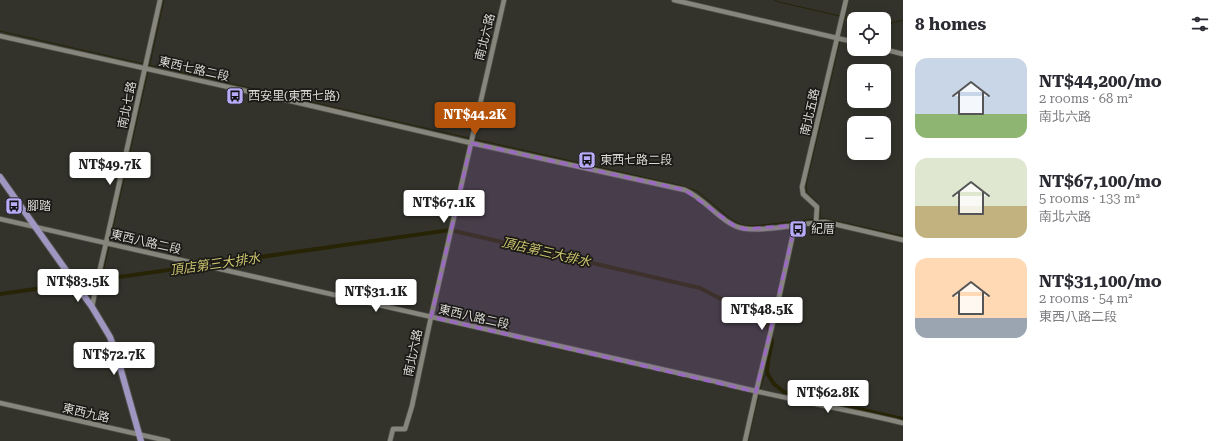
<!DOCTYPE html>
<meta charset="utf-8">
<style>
:root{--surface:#fff;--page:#f2f2f3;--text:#2b2b33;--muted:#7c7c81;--accent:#b45309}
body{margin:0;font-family:"Roboto Serif","Noto Sans TC",serif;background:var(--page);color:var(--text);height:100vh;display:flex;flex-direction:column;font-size:15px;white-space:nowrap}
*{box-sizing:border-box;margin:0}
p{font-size:13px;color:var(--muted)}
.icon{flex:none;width:22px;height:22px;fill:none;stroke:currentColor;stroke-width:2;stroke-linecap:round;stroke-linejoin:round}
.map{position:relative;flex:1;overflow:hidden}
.details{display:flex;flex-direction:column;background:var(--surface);width:320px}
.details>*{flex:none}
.tools{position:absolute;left:847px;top:12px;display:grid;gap:8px}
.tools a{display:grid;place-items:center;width:44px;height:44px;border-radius:8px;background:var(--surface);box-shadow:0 2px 10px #0003;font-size:20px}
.price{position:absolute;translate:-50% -34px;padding:0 9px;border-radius:4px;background:#fff;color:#222;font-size:13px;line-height:26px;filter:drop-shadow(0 1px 2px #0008)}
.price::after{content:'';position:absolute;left:50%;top:24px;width:12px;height:9px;margin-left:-6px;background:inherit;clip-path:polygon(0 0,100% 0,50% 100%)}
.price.active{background:var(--accent);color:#fff}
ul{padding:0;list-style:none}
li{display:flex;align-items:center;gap:12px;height:100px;padding:0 12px}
li span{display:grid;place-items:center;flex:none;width:112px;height:80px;border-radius:12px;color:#555}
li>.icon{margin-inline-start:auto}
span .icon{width:48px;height:48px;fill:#fffc;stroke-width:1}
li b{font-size:17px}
h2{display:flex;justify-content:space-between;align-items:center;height:48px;padding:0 12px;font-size:17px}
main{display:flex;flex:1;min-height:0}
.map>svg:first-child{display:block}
</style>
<main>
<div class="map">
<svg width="903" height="441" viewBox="0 0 903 441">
<rect width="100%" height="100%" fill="#33332c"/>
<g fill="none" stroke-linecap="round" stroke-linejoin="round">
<path stroke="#272406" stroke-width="1" d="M774 0 779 2 840 16
M845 17 854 19
M884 25 903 20
M0 31 143 64
M840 37 849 0
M149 65 469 138
M149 68 164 0
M474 139 682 186 697 191 732 220 741 225 753 226 815 219
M820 217V206L807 192 806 185 840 40
M818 218H822L903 236
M110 241 148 71
M101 280 109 247
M760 390 764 376 767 374
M748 441 759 393"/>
<path stroke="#272406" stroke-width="4" d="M0 294 450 230 700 288 754 316 768 326 772 342 768 361 767 373 774 384 784 392 903 419"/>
<defs>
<path id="minor" d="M674 0 854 42
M0 36 282 99 471 143 685 190C705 199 717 218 735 226 754 235 802 223 825 222L834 224 903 240
M883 49 903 54
M0 219 718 382C779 398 842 408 903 423
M816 222 817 207 803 194 802 187 846 0
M92 307 97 282 106 243 160 0
M0 403 168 441
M390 441 393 429H405L412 406 431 317 504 0
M745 441 756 392 778 302 795 225"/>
<path id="major" d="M0 177 92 307 110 337 117 356 141 441"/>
</defs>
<use href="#minor" stroke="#50504a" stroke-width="6"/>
<use href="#major" stroke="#50504a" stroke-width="8"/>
<use href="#minor" stroke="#86867d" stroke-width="4.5"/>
<use href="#major" stroke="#9f97c2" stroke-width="6"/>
</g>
<path fill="#9c68c6" fill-opacity="0.2" stroke="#9c68c6" stroke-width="3" stroke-dasharray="8 5" stroke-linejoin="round" d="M471 143 685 190 735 226 745 229 795 225 756 392 431 317Z"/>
<defs>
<symbol id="bus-square" viewBox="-11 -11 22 22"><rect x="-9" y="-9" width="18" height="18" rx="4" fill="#b8abf7" stroke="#1b1a17"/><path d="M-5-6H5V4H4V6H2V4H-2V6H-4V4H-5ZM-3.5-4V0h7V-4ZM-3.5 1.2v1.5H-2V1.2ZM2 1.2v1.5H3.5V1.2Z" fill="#111"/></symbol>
</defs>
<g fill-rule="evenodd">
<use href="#bus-square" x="225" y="86" width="20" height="20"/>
<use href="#bus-square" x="577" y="150" width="20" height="20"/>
<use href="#bus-square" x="4" y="196" width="20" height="20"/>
<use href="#bus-square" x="788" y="219" width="20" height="20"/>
</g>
<g text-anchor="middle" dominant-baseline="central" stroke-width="3.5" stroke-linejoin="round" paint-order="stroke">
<g font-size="12" fill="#d9d8d4" stroke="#1b1a17">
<text transform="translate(485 37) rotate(-76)">南北六路</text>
<text transform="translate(194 69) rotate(13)">東西七路二段</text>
<text transform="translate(127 105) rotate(-78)">南北七路</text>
<text transform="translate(810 112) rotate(-77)">南北五路</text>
<text transform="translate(146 242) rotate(13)">東西八路二段</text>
<text transform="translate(474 317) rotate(13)">東西八路二段</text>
<text transform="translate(413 353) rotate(-78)">南北六路</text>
<text transform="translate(86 413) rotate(13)">東西九路</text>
</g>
<g font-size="12" fill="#d9d8d4" stroke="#1b1a17" text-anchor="start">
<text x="248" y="96">西安里(東西七路)</text>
<text x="600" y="160">東西七路二段</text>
<text x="27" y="206">腳踏</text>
<text x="811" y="229">紀厝</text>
</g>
<g font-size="13" font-style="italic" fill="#cbc46e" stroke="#1b1a17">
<text transform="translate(546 252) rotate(13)">頂店第三大排水</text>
<text transform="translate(215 264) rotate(-8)">頂店第三大排水</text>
</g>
</g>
</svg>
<div class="tools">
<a><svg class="icon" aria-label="locate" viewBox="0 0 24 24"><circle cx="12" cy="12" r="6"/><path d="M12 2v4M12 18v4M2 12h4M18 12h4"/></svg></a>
<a>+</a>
<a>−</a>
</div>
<b class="price active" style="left:475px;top:136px">NT$44.2K</b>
<b class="price" style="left:110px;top:186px">NT$49.7K</b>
<b class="price" style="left:444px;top:224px">NT$67.1K</b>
<b class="price" style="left:78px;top:303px">NT$83.5K</b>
<b class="price" style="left:376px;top:313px">NT$31.1K</b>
<b class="price" style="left:762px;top:331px">NT$48.5K</b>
<b class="price" style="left:114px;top:376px">NT$72.7K</b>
<b class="price" style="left:828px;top:414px">NT$62.8K</b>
</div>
<section class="details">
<h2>8 homes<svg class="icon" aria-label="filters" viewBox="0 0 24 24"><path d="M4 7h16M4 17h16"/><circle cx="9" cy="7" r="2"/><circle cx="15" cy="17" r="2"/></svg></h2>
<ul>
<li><span style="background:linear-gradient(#c9d6e8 70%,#8fb573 0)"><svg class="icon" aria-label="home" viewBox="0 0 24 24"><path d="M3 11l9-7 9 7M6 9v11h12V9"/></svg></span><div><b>NT$44,200/mo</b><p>2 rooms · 68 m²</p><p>南北六路</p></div></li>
<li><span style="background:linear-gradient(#dfe7d0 60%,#c2b280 0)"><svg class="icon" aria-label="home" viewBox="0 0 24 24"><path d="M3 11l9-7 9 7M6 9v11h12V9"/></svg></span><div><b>NT$67,100/mo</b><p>5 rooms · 133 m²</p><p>南北六路</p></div></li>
<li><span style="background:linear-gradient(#ffd9b3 75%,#9aa5b1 0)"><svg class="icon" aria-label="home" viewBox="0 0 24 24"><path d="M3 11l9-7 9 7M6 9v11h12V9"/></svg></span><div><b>NT$31,100/mo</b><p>2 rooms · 54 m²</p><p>東西八路二段</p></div></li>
</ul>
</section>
</main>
